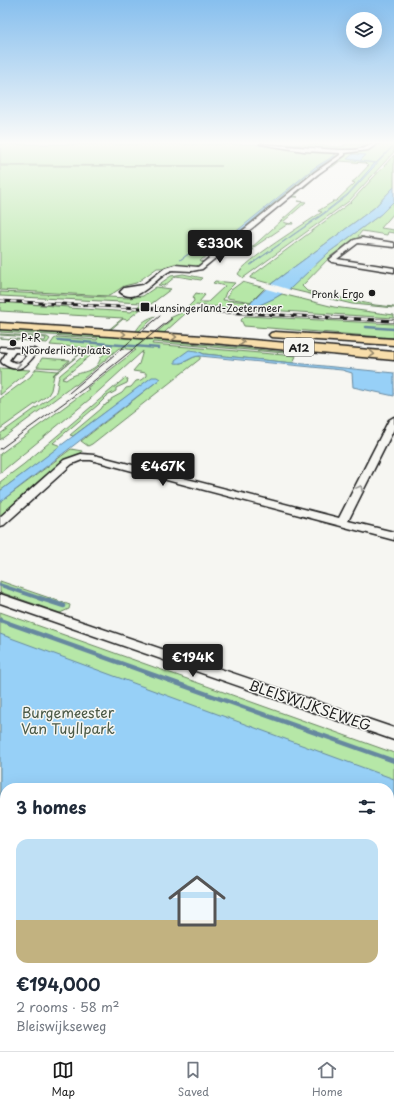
<!DOCTYPE html>
<meta charset="utf-8">
<style>
:root{--surface:#fff;--page:#f2f2f3;--text:#1f2937;--muted:#747a83;--line:#e0e1e3;--accent:#1c1c1c}
body{margin:0;font-family:"Playpen Sans",sans-serif;background:var(--page);color:var(--text);height:100vh;display:flex;flex-direction:column;font-size:15px;white-space:nowrap}
*{box-sizing:border-box;margin:0}
p{font-size:13px;color:var(--muted)}
.icon{flex:none;width:22px;height:22px;fill:none;stroke:currentColor;stroke-width:2;stroke-linecap:round;stroke-linejoin:round}
.map{position:relative;flex:1;overflow:hidden}
.details{position:absolute;left:0px;top:783px;width:394px;height:268px;display:flex;flex-direction:column;background:var(--surface);border-radius:16px 16px 0 0;box-shadow:0 4px 16px #0002}
.details>*{flex:none}
.fabs{position:absolute;left:346px;top:12px;display:grid;gap:8px}
.fabs a{display:grid;place-items:center;width:36px;height:36px;border-radius:50%;background:var(--surface);box-shadow:0 4px 16px #0002;font-size:20px}
.price{position:absolute;translate:-50% -34px;padding:0 9px;border-radius:4px;background:var(--accent);color:#fff;font-size:13px;line-height:26px;filter:drop-shadow(0 1px 2px #0008)}
.price::after{content:'';position:absolute;left:50%;top:24px;width:12px;height:9px;margin-left:-6px;background:inherit;clip-path:polygon(0 0,100% 0,50% 100%)}
.price.current{background:#222;color:#fff}
ul{padding:0;list-style:none}
li{display:grid;align-content:center;gap:8px;height:212px;padding:0 16px}
li+li{border-top:1px solid var(--line)}
li span{display:grid;place-items:center;height:124px;border-radius:12px;color:#555}
li>.icon{margin-inline-start:auto}
span .icon{width:72px;height:72px;fill:#fffc;stroke-width:1}
li b{font-size:17px}
h2{display:flex;justify-content:space-between;align-items:center;height:48px;padding:0 16px;font-size:17px}
.menu{display:flex;justify-content:space-around;align-items:center;height:56px;border-top:1px solid var(--line);background:var(--surface);font-size:11px;color:var(--muted)}
.menu a{display:grid;justify-items:center;gap:2px}
.menu .current{color:var(--accent)}
.map>svg:first-child{display:block}
</style>
<div class="map">
<svg width="394" height="1051" viewBox="0 0 394 1051">
<rect width="100%" height="100%" fill="#f6f6f2"/>
<filter id="ink" filterUnits="userSpaceOnUse"><feTurbulence type="fractalNoise" baseFrequency=".025" numOctaves="2"/><feDisplacementMap in="SourceGraphic" scale="8" xChannelSelector="R" yChannelSelector="G"/><feConvolveMatrix kernelMatrix="1 2 1 2 8 2 1 2 1" color-interpolation-filters="sRGB"/></filter>
<g filter="url(#ink)">
<path fill="#b6e7a7" stroke="#698262" fill-rule="evenodd" d="M0 144H254L330 152 338 156 335 159 319 168 239 235 219 249 215 248 200 261 204 262 195 267 157 268 136 283 124 286 109 296 0 290V166H222L0 165Z
M285 144H311L337 147 344 146 345 144H372C346 155 312 147 285 144Z
M378 144H394V152L349 201 243 278 238 274C244 261 306 223 322 212L318 211 333 202 332 201H336L355 183 352 182 355 180 368 166 365 163 340 161 332 167H328L294 196 298 197H292L324 169 341 159 347 153 370 148Z
M394 155V187L374 208 271 284 250 278V277L351 202Z
M298 201 306 202 283 222 290 224 292 222 293 224H288L251 249 254 250 245 249H250L302 202Z
M394 201V213L381 228 394 230V233L388 232 387 235 362 231 358 236 364 237 352 241 331 256 302 286 307 291 375 305 394 307V308L352 304 289 289 328 253 381 214Z
M183 274 203 278 201 280 176 276 164 286 158 285 171 276Z
M215 281 235 283 226 292 223 300 252 302 227 298 231 290 242 282 265 288 244 309 195 305 156 340 298 353 297 354 153 342 152 344 296 356 293 363 204 354 197 351 180 363C188 362 192 356 200 356V359L92 444 88 446 81 441 160 379 152 378 73 436 70 435 101 409 103 406 106 405V404L109 403 108 401H111V399L122 393 126 388 131 387 136 381 141 380 146 376V373L133 371 139 364 143 351 90 399 0 473V454L89 389 87 388 136 350 119 348 76 385H74L0 440V434L54 395C59 389 56 382 60 375L94 347 90 346 54 375 51 390 48 395 0 429V399L30 377 36 369 57 371 52 376 87 348 50 345 54 339 58 337 97 340 98 338 0 332V329L101 336 123 318 0 311V302L68 307V308L131 312 142 303 0 296V292L129 298 143 296 156 287 171 289 151 304 142 308 127 320 123 319 103 336 129 338C141 328 138 321 156 316L131 338 148 340 172 319 170 318 183 312 194 301 193 297 196 293 205 295 199 302H208L225 286 213 283ZM101 347 112 348 101 357C96 375 80 369 66 380L62 379Z
M282 294 334 307 394 315V318L251 309Z
M245 316 394 324V338L244 326 241 320Z
M0 334 47 337 50 339 47 343 0 338 45 341 46 338 0 335Z
M42 358 70 360 60 368 37 367Z
M0 368 30 370 0 395Z
M125 378 128 380 127 383 116 388V391L107 396 98 405 53 443 61 446 0 491V482L24 464Z
M71 449 82 451 81 454C58 459 18 500 0 517V502Z
M0 581 70 605 69 609 60 613 0 592Z
M0 612 394 753V1051H0ZM5 788H389V1046H5Z"/>
<path fill="#97d0f7" stroke="#66889f" d="M394 145 347 196 325 213 250 265 321 215 348 194 375 163 347 159 353 154 366 155 360 161 376 163Z
M332 156H335L308 174 241 230 212 238 180 260 209 239 238 230 314 168 332 157Z
M394 187V201L381 214 328 253 291 288 275 298 251 309H244L271 284 374 208Z
M189 350 197 351 204 354 394 373V396L353 387 352 373 342 370 200 356C190 356 185 365 175 363V360Z
M152 377H157L160 379 0 502V491Z
M0 634 394 779V1051H52L44 1046H389V788H5V1023L0 1020Z"/>
<path fill="#f6f6f2" d="M268 283 291 290 284 294 263 288Z"/>
<g fill="none" stroke-linecap="round" stroke-linejoin="round">
<path stroke="#66889f" stroke-width="2.5" d="M366 327 394 329
M58 340 159 348"/>
<path stroke="#66889f" stroke-width="3.5" d="M0 585 42 599"/>
<path stroke="#66889f" stroke-width="4.5" d="M39 598 64 606
M0 620 394 761"/>
<defs>
<path id="minor" d="M260 144 338 150H354L365 148 372 144H377L368 150 345 153V155L318 174 202 269 192 271 172 270C157 275 138 307 120 292L124 288 143 285 165 268 175 265 198 267 315 172 340 155V153L304 151Z
M362 238 394 243V247L358 243 337 259 394 268V272L332 262 329 260 354 240Z
M0 347 34 349 38 351C28 364 20 376 2 363L1 361 7 352 0 351ZM15 352 28 353C23 361 19 366 9 360Z
M394 417V429L348 521 394 532V540L91 460H82L72 464 4 525 0 526V517L64 460 81 454 94 455 339 518 389 420Z
M0 594 394 728V740L0 603Z"/>
<path id="highway" d="M0 323 203 336 394 352V360L203 342 0 329Z
M275 332 394 339V345L271 337 269 335 271 333Z"/>
</defs>
<use href="#minor" stroke="#1c1c1c" stroke-width="3"/>
<use href="#highway" stroke="#1c1c1c" stroke-width="3"/>
<use href="#minor" fill="#f6f6f2" fill-rule="evenodd"/>
<use href="#highway" fill="#f8deab" fill-rule="evenodd"/>
<path stroke="#1c1c1c" stroke-width="1" d="M69 393 160 316
M0 449 86 387 171 319"/>
<defs>
<path id="rail-far1" d="M0 301 339 318"/>
<path id="rail" d="M319 317 394 321"/>
</defs>
<use href="#rail-far1" stroke="#1c1c1c" stroke-width="3"/>
<use href="#rail" stroke="#1c1c1c" stroke-width="3.5"/>
<use href="#rail-far1" stroke="#f6f6f2" stroke-width="2" stroke-dasharray="5.5" stroke-linecap="butt"/>
<use href="#rail" stroke="#f6f6f2" stroke-width="2.5" stroke-dasharray="7" stroke-linecap="butt"/>
</g>
<defs><path id="oneway-chevron" d="M-2-3.5L2.5 0L-2 3.5" fill="none" stroke-width="1.6" stroke-linecap="round" stroke-linejoin="round"/></defs>
<g stroke="#95876b">
<use href="#oneway-chevron" transform="translate(123 334) rotate(4)"/>
<use href="#oneway-chevron" transform="translate(174 337) rotate(4)"/>
<use href="#oneway-chevron" transform="translate(242 342) rotate(5)"/>
<use href="#oneway-chevron" transform="translate(372 354) rotate(5)"/>
</g>
<g stroke="#949492">
<use href="#oneway-chevron" transform="translate(18 364) rotate(-8)"/>
<use href="#oneway-chevron" transform="translate(360 488) rotate(-62)"/>
</g>
</g>
<linearGradient id="sky" x2="0" y2="1"><stop stop-color="#87bfee"/><stop offset="0.49" stop-color="#fbfbf9"/><stop offset="1" stop-color="#fbfbf9" stop-opacity="0"/></linearGradient>
<rect width="394" height="291" fill="url(#sky)"/>
<g fill="#1c1c1c" stroke="#f6f6f2" stroke-width="1.5">
<circle cx="372" cy="293" r="4"/>
<rect x="140" y="302" width="10" height="10" rx="2"/>
<circle cx="13" cy="343" r="4"/>
</g>
<g text-anchor="middle" dominant-baseline="central" stroke-width="3" stroke-linejoin="round" paint-order="stroke">
<g font-size="10" fill="#1c1c1c" stroke="#f6f6f2" text-anchor="start">
<text x="364" y="293" text-anchor="end">Pronk Ergo</text>
<text x="154" y="307">Lansingerland-Zoetermeer</text>
<text x="21" y="337">P+R<tspan x="21" dy="12">Noorderlichtplaats</tspan></text>
</g>
<rect fill="#f6f6f2" stroke="#5d5d5c" stroke-width="1" x="284" y="338" width="30" height="18" rx="3"/>
<g font-size="11" font-weight="bold" fill="#1c1c1c">
<text x="299" y="347">A12</text>
</g>
<g font-size="14" fill="#1c1c1c" stroke="#f6f6f2">
<text transform="translate(310 705) rotate(19)">BLEISWIJKSEWEG</text>
</g>
<g font-size="14" fill="#4a5946" stroke="#f6f6f2">
<text x="68" y="712">Burgemeester<tspan x="68" dy="16">Van Tuyllpark</tspan></text>
</g>
</g>
</svg>
<div class="fabs">
<a><svg class="icon" aria-label="layers" viewBox="0 0 24 24"><path d="M12 4l9 5-9 5-9-5zM3 14l9 5 9-5"/></svg></a>
</div>
<b class="price" style="left:220px;top:264px">€330K</b>
<b class="price" style="left:163px;top:487px">€467K</b>
<b class="price current" style="left:193px;top:678px">€194K</b>
<section class="details">
<h2>3 homes<svg class="icon" aria-label="filters" viewBox="0 0 24 24"><path d="M4 7h16M4 17h16"/><circle cx="9" cy="7" r="2"/><circle cx="15" cy="17" r="2"/></svg></h2>
<ul>
<li><span style="background:linear-gradient(#bfe0f5 65%,#c2b280 0)"><svg class="icon" aria-label="home" viewBox="0 0 24 24"><path d="M3 11l9-7 9 7M6 9v11h12V9"/></svg></span><div><b>€194,000</b><p>2 rooms · 58 m²</p><p>Bleiswijkseweg</p></div></li>
</ul>
</section>
</div>
<nav class="menu">
<a class="current"><svg class="icon" aria-label="map" viewBox="0 0 24 24"><path d="M3 6l6-2 6 2 6-2v14l-6 2-6-2-6 2zM9 4v14M15 6v14"/></svg>Map</a>
<a><svg class="icon" aria-label="saved" viewBox="0 0 24 24"><path d="M7 4h10v16l-5-4-5 4z"/></svg>Saved</a>
<a><svg class="icon" aria-label="home" viewBox="0 0 24 24"><path d="M3 11l9-7 9 7M6 9v11h12V9"/></svg>Home</a>
</nav>
